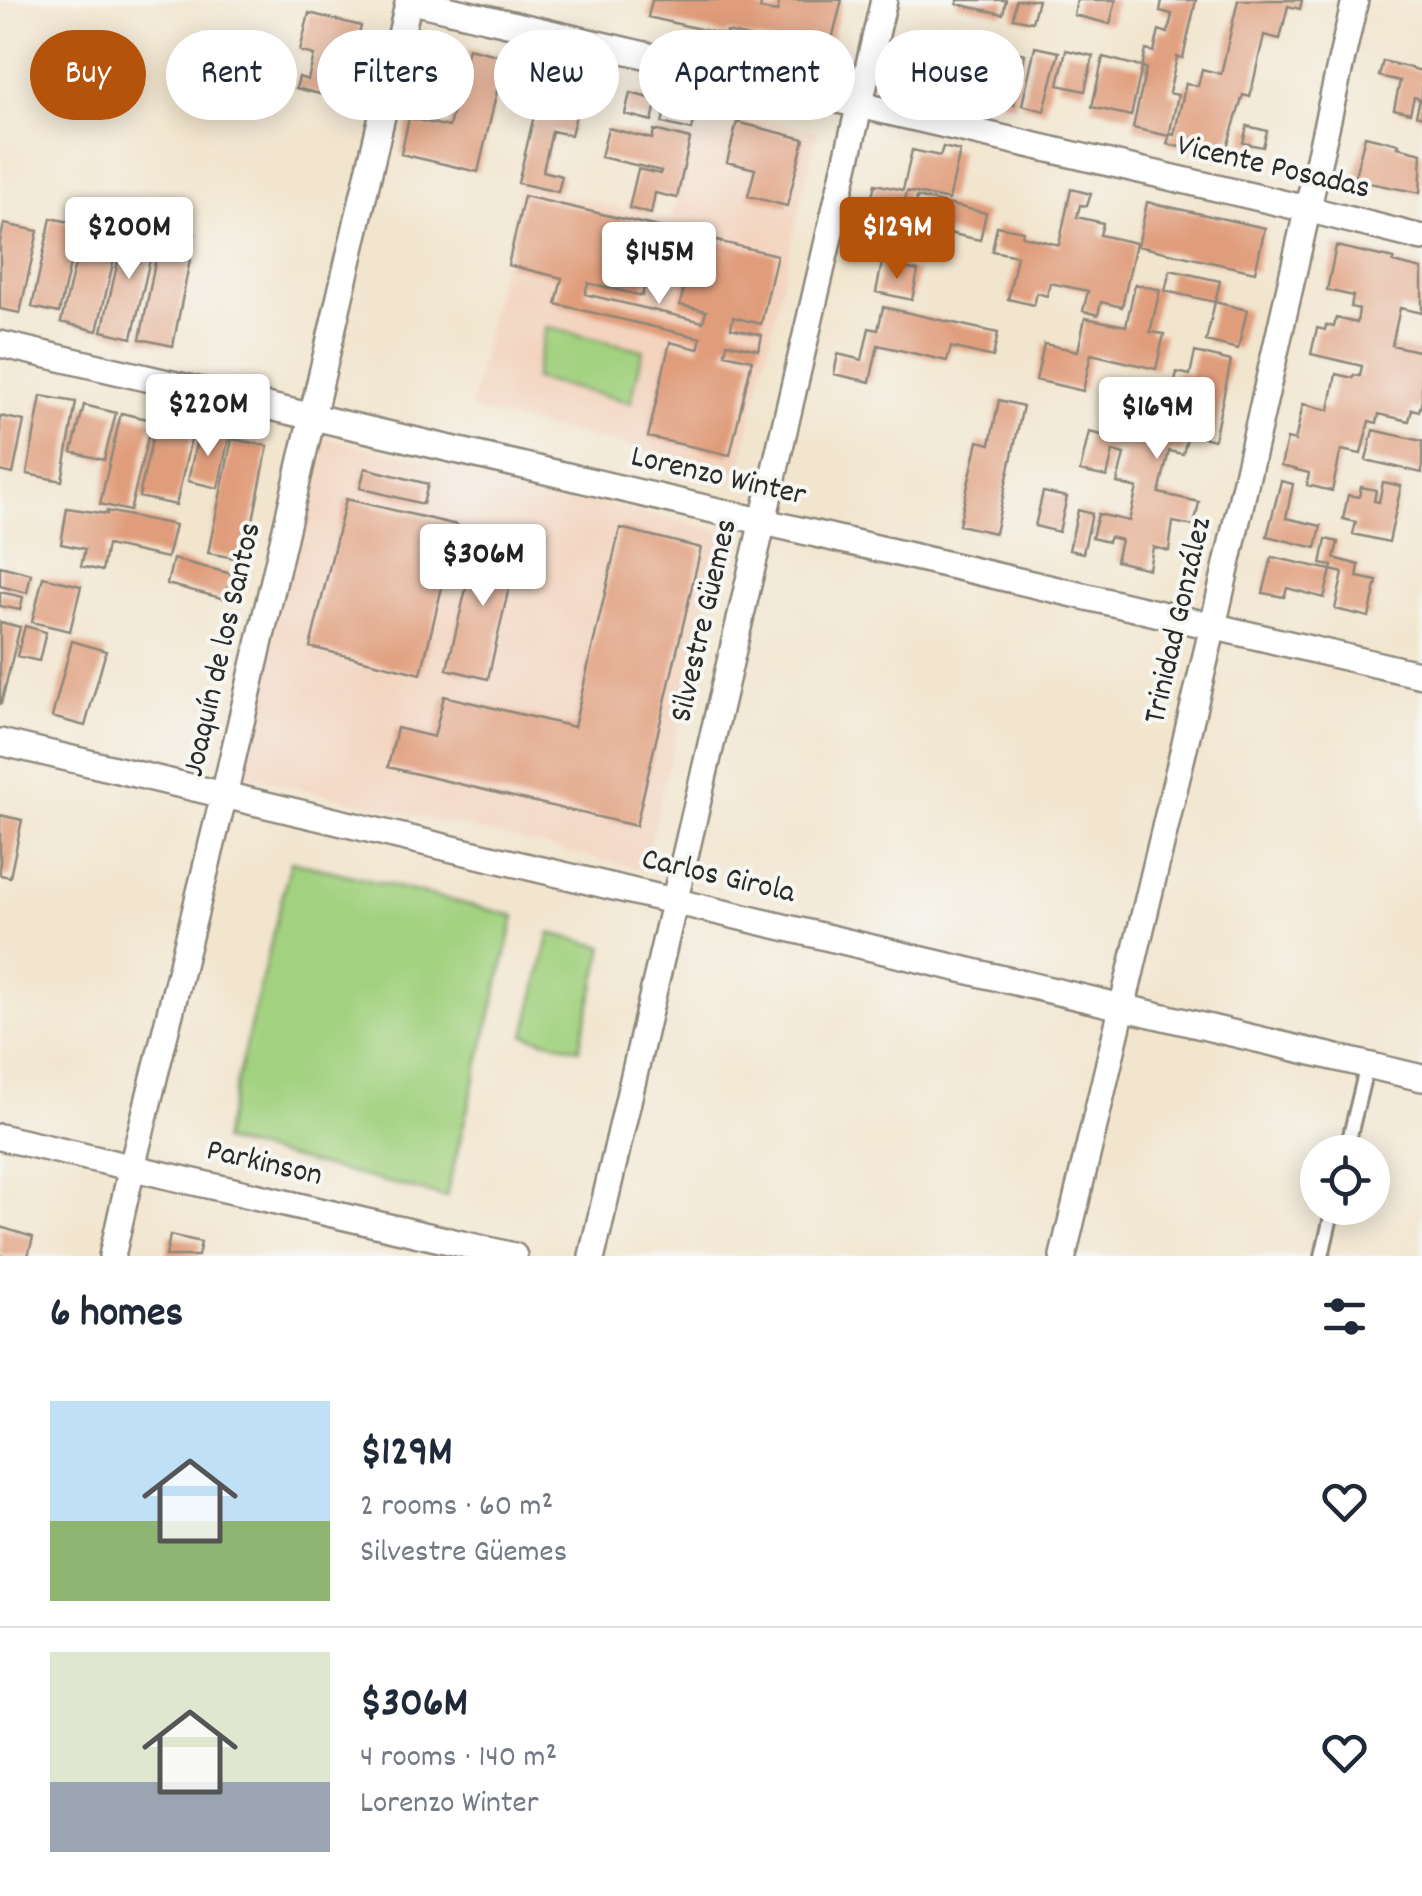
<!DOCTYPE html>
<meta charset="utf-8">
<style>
:root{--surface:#fff;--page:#f6f6f7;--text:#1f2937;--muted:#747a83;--line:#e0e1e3;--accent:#b45309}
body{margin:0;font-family:Dekko,sans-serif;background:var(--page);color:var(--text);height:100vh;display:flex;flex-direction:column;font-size:38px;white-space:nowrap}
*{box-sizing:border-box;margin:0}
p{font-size:32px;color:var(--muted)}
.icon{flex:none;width:55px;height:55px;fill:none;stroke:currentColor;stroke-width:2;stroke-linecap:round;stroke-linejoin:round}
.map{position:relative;height:1256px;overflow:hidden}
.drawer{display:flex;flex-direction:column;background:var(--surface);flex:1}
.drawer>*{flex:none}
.hud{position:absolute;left:30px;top:30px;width:1362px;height:90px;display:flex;gap:20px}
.tools{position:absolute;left:1300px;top:1135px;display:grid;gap:20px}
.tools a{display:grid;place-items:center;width:90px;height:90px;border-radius:50%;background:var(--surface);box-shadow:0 5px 25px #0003;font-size:50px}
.price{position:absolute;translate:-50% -85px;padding:0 22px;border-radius:10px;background:#fff;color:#222;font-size:32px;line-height:65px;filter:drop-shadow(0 2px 5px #0008)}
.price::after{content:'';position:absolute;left:50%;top:60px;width:30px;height:22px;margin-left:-15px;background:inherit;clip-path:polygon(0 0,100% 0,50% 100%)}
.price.current{background:var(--accent);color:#fff}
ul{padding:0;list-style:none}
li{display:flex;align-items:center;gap:30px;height:250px;padding:0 50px}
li+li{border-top:2px solid var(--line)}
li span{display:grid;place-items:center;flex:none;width:280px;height:200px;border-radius:0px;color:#555}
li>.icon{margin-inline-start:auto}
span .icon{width:120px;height:120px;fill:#fffc;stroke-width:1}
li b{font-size:42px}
h2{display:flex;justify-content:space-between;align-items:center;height:120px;padding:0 50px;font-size:42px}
.chip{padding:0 35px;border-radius:45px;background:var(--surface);box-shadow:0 5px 25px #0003;font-size:35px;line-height:90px}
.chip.current{background:var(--accent);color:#fff}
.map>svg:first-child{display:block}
</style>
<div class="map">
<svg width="1422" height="1256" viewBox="0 0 1422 1256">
<rect width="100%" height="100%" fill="#f6f6f2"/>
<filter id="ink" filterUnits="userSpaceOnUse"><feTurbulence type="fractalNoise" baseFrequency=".01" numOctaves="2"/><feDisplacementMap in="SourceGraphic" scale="20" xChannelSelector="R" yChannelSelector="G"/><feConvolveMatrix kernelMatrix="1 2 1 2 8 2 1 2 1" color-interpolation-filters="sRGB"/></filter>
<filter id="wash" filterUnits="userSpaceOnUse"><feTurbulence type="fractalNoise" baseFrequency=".0048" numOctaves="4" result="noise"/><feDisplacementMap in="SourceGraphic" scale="40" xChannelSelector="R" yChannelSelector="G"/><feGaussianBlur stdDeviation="2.25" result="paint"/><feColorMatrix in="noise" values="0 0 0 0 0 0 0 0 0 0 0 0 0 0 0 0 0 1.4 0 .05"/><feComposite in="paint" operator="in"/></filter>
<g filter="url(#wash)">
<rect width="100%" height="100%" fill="#f2e5ce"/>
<path fill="#f3d4bf" d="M699 104 817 132 739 472 470 410 520 184 671 221Z
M318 436 723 532 644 870 239 774Z"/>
<path fill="#a2d17f" stroke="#667e55" stroke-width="2.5" d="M546 327 643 350 631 402 534 379Z
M291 861 515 916 446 1197 222 1141Z
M550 933 604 947 579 1049 525 1035Z"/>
<g id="blocks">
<path fill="#e09d7c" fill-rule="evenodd" d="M652 0H762L760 9 777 12 780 0H842L828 55 727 32 726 35 648 17Z
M958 0H1006L1003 14 957 4Z
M1016 0H1038L1032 22 1013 18Z
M1077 0H1116L1110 24 1074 15Z
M1162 0H1196L1183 58 1177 57 1169 93 1178 95 1169 136 1133 128 1146 68 1142 67 1146 50 1154 52 1159 30 1168 33 1172 14 1160 11Z
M1238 0H1302L1300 9 1288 6 1280 39 1264 35 1250 97 1243 95 1227 147 1216 144 1214 155 1167 144 1170 134 1174 135 1186 83 1198 86 1202 69 1221 74Z
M309 13 361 26 343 100 296 88 299 77 308 80 314 55 300 51Z
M1035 47 1059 52 1044 111 1022 105Z
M468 48 505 57 478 172 401 154 409 118 449 127Z
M1002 49 1025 54 1014 105 1000 102 1005 85 995 82Z
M1066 50 1093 56 1085 91 1058 85Z
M1103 57 1142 67 1131 116 1092 107Z
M1383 61 1422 71V117L1416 115 1420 99 1414 97 1410 113 1394 109 1400 81 1379 76Z
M543 78 583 87 571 135 552 131 543 171 562 176 558 192 518 183Z
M630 93 657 100 652 121 625 114Z
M668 99 697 106 692 130 662 123Z
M737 122 804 139 787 206 748 196 755 169 727 162Z
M1247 126 1267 131 1263 147 1243 143Z
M608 128 652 139 654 130 690 139 677 198 655 193 651 214 629 208 638 169 660 174 661 171 601 157Z
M1365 136 1399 144 1398 147 1422 153 1420 193 1354 180Z
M943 147 960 151 949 200 907 191 899 229 866 222 875 184 903 190 912 150 940 156Z
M1071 189 1091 194 1087 206 1080 205 1077 217 1103 223 1100 235 1136 243 1122 307 1101 302 1098 315 1083 311 1088 291 1050 283 1047 296 1037 293 1034 305 1008 299 1017 256 992 251 997 226 1023 231 1022 236 1059 245Z
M524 196 658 227 652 254 689 263 695 236 777 255 761 324 733 317 731 328 762 335 759 350 727 343 725 354 752 360 730 455 648 437 670 342 698 349 701 338 556 304 562 278 508 265ZM648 270 686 278 680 305 706 311 703 322 585 294 588 283 642 296Z
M917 197 986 213 980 240 912 225Z
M1147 202 1265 228 1255 272 1138 246Z
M51 218 79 224 59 313 32 307Z
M86 218 122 226 97 331 61 322Z
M4 224 38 231 20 313 0 309V242Z
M126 226 156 233 132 338 102 331Z
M162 227 195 234 173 346 140 339Z
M1336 246 1394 259 1393 262 1422 269V313L1400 308 1392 345 1422 352V400L1419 411 1412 409 1409 421 1379 414 1377 423 1369 421 1361 454 1341 450 1332 491 1307 485 1309 473 1281 466 1287 439 1295 441 1303 404 1329 410 1336 374 1353 378 1354 375 1360 376 1362 366 1311 354 1317 328 1325 330 1326 325 1334 327 1336 318 1357 323 1359 309 1351 307 1353 296 1327 290Z
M882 263 918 271 912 300 876 292Z
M1170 270 1220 281 1215 302 1165 291Z
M1135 284 1160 290 1150 332 1164 334 1156 369 1091 354 1083 391 1036 380 1044 344 1078 351 1085 318 1126 326Z
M1215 302 1247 310 1238 349 1206 341Z
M883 307 998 333 993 357 951 347 947 361 878 345 870 382 834 374 838 354 862 360 869 328 878 330Z
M1195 352 1231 361 1214 440 1188 434 1183 454 1169 451 1159 493 1199 502 1194 526 1173 522 1169 551 1153 547 1149 569 1116 561 1121 540 1110 537 1108 542 1092 538 1098 514 1129 521 1137 488 1117 483 1124 454 1113 451 1107 477 1080 471 1089 432 1128 441 1136 403 1155 407 1151 425 1186 434 1190 415 1169 410 1177 372 1190 375Z
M41 396 76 402 62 481 27 474Z
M999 400 1023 406 995 533 959 525 978 441 990 444Z
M84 405 116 413 104 460 72 452Z
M121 413 152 420 130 511 100 504Z
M0 416 24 421 13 474 0 471Z
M156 422 193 430 176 505 139 497Z
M199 430 229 437 218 488 188 481Z
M1373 430 1422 441V473L1366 460Z
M232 439 268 446 245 560 208 553Z
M365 468 428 484 423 504 360 488Z
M1281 481 1293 484 1286 518 1321 526 1316 548 1267 536Z
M1383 482 1401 486 1389 542 1353 534 1356 522 1343 519 1348 495 1359 497 1361 487 1376 490 1374 501 1379 502Z
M1043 492 1067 497 1059 532 1035 526Z
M346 499 457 525 421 674 310 647Z
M67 508 107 514V511L175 525 167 558 107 545 102 571 81 566 85 549 61 544Z
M1078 510 1092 514 1083 553 1069 550Z
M620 528 701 548 636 826 388 767 397 728 434 737 444 696 574 727Z
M478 538 518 548 488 679 447 669Z
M1326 539 1338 542 1334 558 1359 565 1357 577 1377 581 1369 617 1335 609 1343 573 1331 570 1332 566 1321 564Z
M1272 557 1331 570 1324 598 1287 588 1284 597 1263 593Z
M173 559 232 574 225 599 167 584Z
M0 566 31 574 27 593 0 586Z
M43 577 81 586 70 631 32 622Z
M0 592 23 597 20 610 0 606Z
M0 622 20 627 1 704H0Z
M25 626 46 632 39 661 17 656Z
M72 641 106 651 85 726 52 717Z
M0 815 22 820 10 877 0 875Z
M0 1227 33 1237 28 1256H0Z
M170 1235 201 1242 198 1256H166Z"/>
</g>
</g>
<g filter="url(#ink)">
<use href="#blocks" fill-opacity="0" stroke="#8e887c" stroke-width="2.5"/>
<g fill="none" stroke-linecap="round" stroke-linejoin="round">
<defs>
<path id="service" d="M1346 1152 1367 1065
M1322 1256 1333 1208"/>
<path id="minor" d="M408 0 1307 209 1422 238
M0 344 1422 675
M0 742 1422 1078
M0 1137 514 1256
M112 1256 132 1167 224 795 409 0
M592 1256 884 0
M1063 1256 1213 626 1355 0"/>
</defs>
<use href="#service" stroke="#8e887c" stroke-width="18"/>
<use href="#minor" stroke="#8e887c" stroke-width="30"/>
<use href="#service" stroke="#fff" stroke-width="12"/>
<use href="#minor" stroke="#fff" stroke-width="25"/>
</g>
</g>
<g text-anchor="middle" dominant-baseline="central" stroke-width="8" stroke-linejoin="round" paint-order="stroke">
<g font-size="32" fill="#2b2b2b" stroke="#f6f6f2">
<text transform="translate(1273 169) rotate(13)">Vicente Posadas</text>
<text transform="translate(718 478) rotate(13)">Lorenzo Winter</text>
<text transform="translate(706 621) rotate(-77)">Silvestre Güemes</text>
<text transform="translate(1180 621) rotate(-77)">Trinidad González</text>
<text transform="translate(224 650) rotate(-77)">Joaquín de los Santos</text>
<text transform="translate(718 878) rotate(13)">Carlos Girola</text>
<text transform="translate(264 1165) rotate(13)">Parkinson</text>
</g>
</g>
</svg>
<div class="tools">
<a><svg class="icon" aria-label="locate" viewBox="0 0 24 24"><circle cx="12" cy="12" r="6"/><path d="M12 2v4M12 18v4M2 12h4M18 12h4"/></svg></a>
</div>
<b class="price" style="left:129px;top:282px">$200M</b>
<b class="price current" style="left:897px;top:282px">$129M</b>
<b class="price" style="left:659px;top:307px">$145M</b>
<b class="price" style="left:208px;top:459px">$220M</b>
<b class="price" style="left:1157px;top:462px">$169M</b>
<b class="price" style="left:483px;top:609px">$306M</b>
<div class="hud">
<a class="chip current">Buy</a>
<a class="chip">Rent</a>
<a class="chip">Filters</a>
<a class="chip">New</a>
<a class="chip">Apartment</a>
<a class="chip">House</a>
</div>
</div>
<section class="drawer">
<h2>6 homes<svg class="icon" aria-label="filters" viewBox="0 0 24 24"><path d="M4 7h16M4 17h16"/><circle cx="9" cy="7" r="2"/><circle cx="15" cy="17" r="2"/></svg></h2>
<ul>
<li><span style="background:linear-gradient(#bfe0f5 60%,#8fb573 0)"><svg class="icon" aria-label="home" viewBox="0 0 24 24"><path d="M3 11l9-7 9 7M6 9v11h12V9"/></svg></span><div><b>$129M</b><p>2 rooms · 60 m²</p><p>Silvestre Güemes</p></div><svg class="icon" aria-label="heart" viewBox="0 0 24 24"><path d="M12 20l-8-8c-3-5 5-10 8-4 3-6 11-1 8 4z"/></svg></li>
<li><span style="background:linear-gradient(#dfe7d0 65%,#9aa5b1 0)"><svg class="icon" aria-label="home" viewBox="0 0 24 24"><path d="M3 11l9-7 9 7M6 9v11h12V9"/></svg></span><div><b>$306M</b><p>4 rooms · 140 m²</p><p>Lorenzo Winter</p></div><svg class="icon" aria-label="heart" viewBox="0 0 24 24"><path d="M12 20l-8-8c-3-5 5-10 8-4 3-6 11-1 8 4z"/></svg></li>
</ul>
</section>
